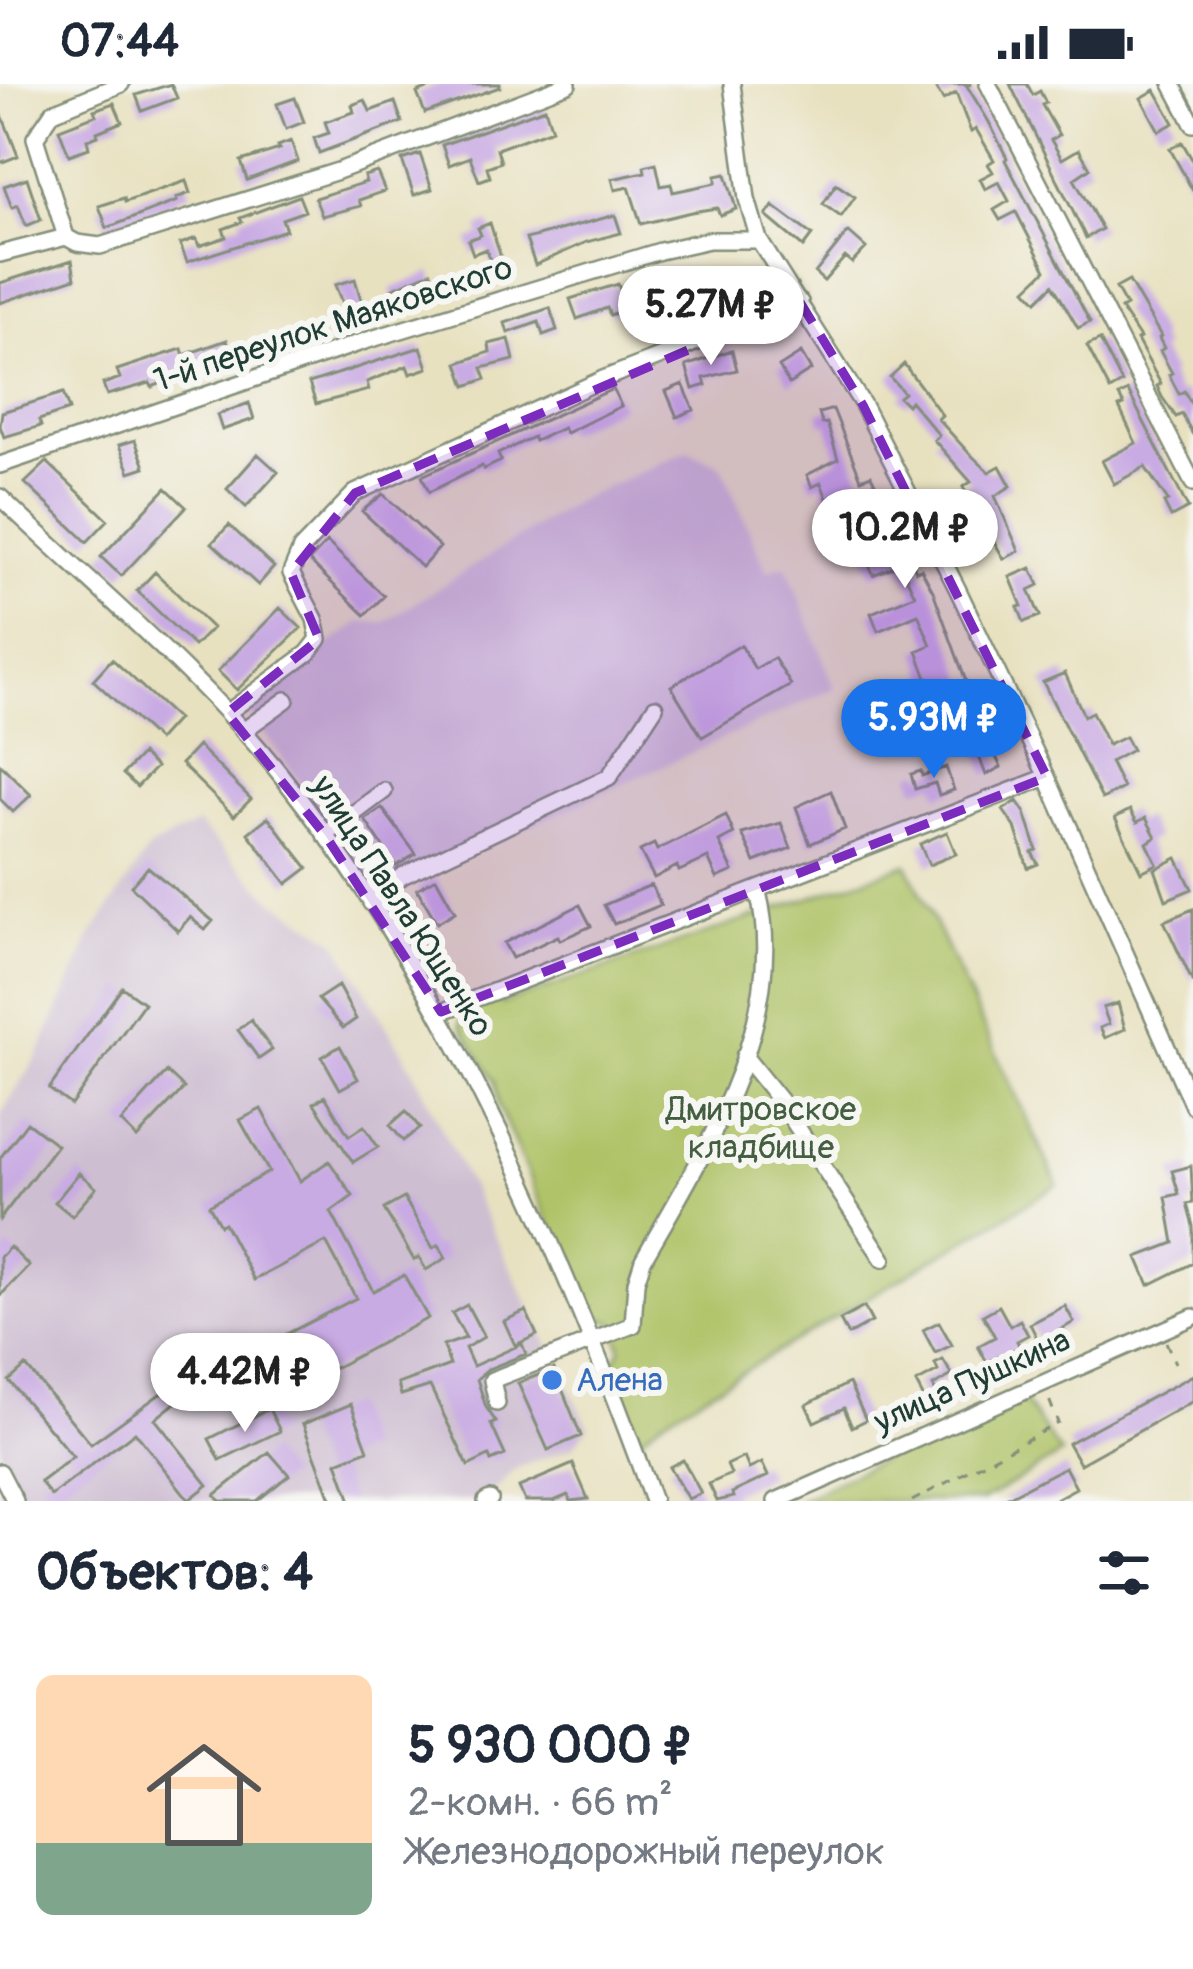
<!DOCTYPE html>
<html lang="ru">
<meta charset="utf-8">
<style>
:root{--surface:#fff;--page:#f6f6f7;--text:#1f2937;--muted:#747a83;--line:#e0e1e3;--accent:#1a73e8}
body{margin:0;font-family:Pangolin,sans-serif;background:var(--page);color:var(--text);height:100vh;display:flex;flex-direction:column;font-size:45px;white-space:nowrap}
*{box-sizing:border-box;margin:0}
p{font-size:39px;color:var(--muted)}
.icon{flex:none;width:66px;height:66px;fill:none;stroke:currentColor;stroke-width:2;stroke-linecap:round;stroke-linejoin:round}
.map{position:relative;height:1417px;overflow:hidden}
.drawer{display:flex;flex-direction:column;background:var(--surface);flex:1}
.drawer>*{flex:none}
.price{position:absolute;translate:-50% -102px;padding:0 27px;border-radius:42px;background:#fff;color:#222;font-size:39px;line-height:78px;filter:drop-shadow(0 3px 6px #0008)}
.price::after{content:'';position:absolute;left:50%;top:72px;width:36px;height:27px;margin-left:-18px;background:inherit;clip-path:polygon(0 0,100% 0,50% 100%)}
.price.current{background:var(--accent);color:#fff}
ul{padding:0;list-style:none}
li{display:flex;align-items:center;gap:36px;height:300px;padding:0 36px}
li+li{border-top:3px solid var(--line)}
li span{display:grid;place-items:center;flex:none;width:336px;height:240px;border-radius:18px;color:#555}
li>.icon{margin-inline-start:auto}
span .icon{width:144px;height:144px;fill:#fffc;stroke-width:1}
li b{font-size:51px}
h2{display:flex;justify-content:space-between;align-items:center;height:144px;padding:0 36px;font-size:51px}
.status{display:flex;justify-content:space-between;align-items:center;height:84px;padding:0 60px;background:var(--surface);direction:ltr}
.status svg{height:33px;fill:currentColor}
.map>svg:first-child{display:block}
</style>
<div class="status"><b>07:44</b><svg viewBox="0 0 49 12"><path d="M0 12V9h3v3zM5 12V6h3v6zM10 12V3h3v9zM15 12V0h3v12zM26 1h20v11H26zM47 4h2v5h-2z"/></svg></div>
<div class="map">
<svg width="1193" height="1417" viewBox="0 0 1193 1417">
<rect width="100%" height="100%" fill="#f6f6f2"/>
<filter id="ink" filterUnits="userSpaceOnUse"><feTurbulence type="fractalNoise" baseFrequency=".00833" numOctaves="2"/><feDisplacementMap in="SourceGraphic" scale="24" xChannelSelector="R" yChannelSelector="G"/><feConvolveMatrix kernelMatrix="1 2 1 2 8 2 1 2 1" color-interpolation-filters="sRGB"/></filter>
<filter id="wash" filterUnits="userSpaceOnUse"><feTurbulence type="fractalNoise" baseFrequency=".004" numOctaves="4" result="noise"/><feDisplacementMap in="SourceGraphic" scale="48" xChannelSelector="R" yChannelSelector="G"/><feGaussianBlur stdDeviation="2.7" result="paint"/><feColorMatrix in="noise" values="0 0 0 0 0 0 0 0 0 0 0 0 0 0 0 0 0 1.4 0 .05"/><feComposite in="paint" operator="in"/></filter>
<g filter="url(#wash)">
<rect width="100%" height="100%" fill="#e8e1c0"/>
<path fill="#cebed1" d="M687 367 721 381 767 487 786 481 835 604 408 797 385 814 244 622 360 538H385L576 417Z
M198 740 274 817 336 857 412 984 589 1343 573 1363 515 1385 498 1404 475 1417H0V1032L38 971 90 854 150 763Z"/>
<path fill="#afc266" stroke="#67804d" stroke-width="3" d="M907 780 1058 1101 661 1336 639 1355 614 1291 613 1281 621 1265 612 1237 596 1234 582 1217 499 1023 495 997 460 941C461 922 483 918 498 911L502 920Z
M1018 1308 1061 1370 982 1417H798Z"/>
<g id="blocks">
<path fill="#c9abe3" d="M171 0 177 14 142 27 136 11Z
M439 0H500V3L425 29 417 9Z
M934 0H971L967 2 989 38 1007 74 1005 76 1090 238 1078 244 1053 201 1037 217 1026 205 1046 186 1016 128 1000 136 994 126 1009 117 999 98 985 105 980 95 993 88 988 80 994 76 976 45 971 48 956 9 943 16Z
M1010 0H1027L1033 11 1040 7 1046 19 1042 21 1059 51 1051 56 1062 75 1079 65 1090 84 1074 95 1102 145 1086 154Z
M1155 6 1174 39 1159 47 1141 14Z
M295 14 304 38 286 45 277 20Z
M365 16 370 27 395 18 402 38 319 69 314 54 329 49 325 38 354 28 352 21Z
M114 19 122 38 97 48 98 52 87 56 89 64 69 71 59 45 96 31 94 26Z
M545 24 552 45 497 65 501 78 487 83 490 93 479 97 470 73 449 81 442 61Z
M0 26 18 72 0 79Z
M291 57 298 77 247 96 241 77 280 65 278 62Z
M1182 58 1193 77V107L1170 65Z
M420 70 432 105 414 111 402 76Z
M656 79 661 102 671 100 673 108 716 99V92L726 90 736 125 720 131 717 124 691 128 641 140 629 103 615 106 612 95 645 88 644 82Z
M377 88 385 107 359 116 361 122 322 132 315 114 366 98 364 92Z
M27 94 41 136 26 142 18 121 12 124 4 102Z
M186 97 190 109 176 114 177 117 107 144 99 122 124 114 125 118Z
M836 100 855 113 841 133 823 120Z
M299 112 305 127 282 135 286 146 187 178 180 160 196 154 199 162 226 153 223 145 242 138 240 134Z
M773 122 812 151 803 163 766 132Z
M615 131 621 149 587 158 535 181 526 155Z
M490 139 506 189 496 193 486 165 473 170 468 156 481 151 478 144Z
M848 148 866 164 852 179 845 173 824 197 815 189Z
M72 176 75 194 0 219V199Z
M431 188 439 211 398 224 391 205Z
M355 195 366 233 350 239 335 201Z
M1129 197 1161 252 1159 254 1164 264 1160 267 1172 289 1169 291 1179 310 1184 307 1193 323V351L1182 330 1176 333 1162 313 1157 302 1161 300 1137 256 1140 254 1121 225 1126 222 1116 204Z
M618 200 627 225 610 231 607 224 577 235 570 215Z
M550 224 557 246 543 251 539 238 508 249 505 239Z
M509 255 514 276 482 284 486 295 466 302 458 279 490 268 489 260Z
M227 256 232 276 217 277 152 303 150 299 107 311 103 300 120 294 117 286 182 265 184 271Z
M1100 256 1122 299 1110 306 1087 262Z
M421 263 428 284 410 290 407 282 367 298 369 306 316 320 309 299Z
M732 266 737 286 704 294 706 301 693 305 686 282Z
M801 269 811 286 789 300 779 283Z
M904 280 942 331 938 335 967 367 989 388 1000 382 1011 402 995 412 1019 467 1004 475 963 403 971 398 934 356 939 351 910 317 907 321 899 313 904 309 890 293Z
M683 300 694 326 677 333 666 307Z
M613 305 621 322 566 349 563 344 535 357 533 353 498 370 501 377 484 385 482 382 429 408 422 392Z
M1128 307 1188 424 1171 433 1164 419 1168 417 1145 383 1114 400 1102 377 1136 359 1119 323 1124 321 1119 312Z
M63 309 69 326 39 336 41 342 4 353 0 342 2 328Z
M249 319 254 335 222 346 217 331Z
M833 325 861 395 871 391 916 487 921 485 933 507 971 611 966 613 979 643 985 640 997 668 994 669 1001 683 986 691 967 641 943 651 938 637 959 626 949 606 934 613 917 567 931 561 918 530 878 547 871 529 915 511 900 480 873 491 857 451 873 444 858 404 828 417 821 399 812 403 807 391 838 375 827 339 822 340 819 329Z
M135 356 145 383 130 388 119 361Z
M258 370 278 388 246 423 227 405Z
M47 378 108 436 87 458 25 399Z
M166 404 186 423 121 492 101 473Z
M383 410 440 463 422 483 362 427Z
M229 441 274 483 258 501 212 459Z
M327 458 384 512 365 531 309 477Z
M1031 484 1039 501 1029 506 1040 532 1024 538 1018 523 1022 522 1010 493Z
M155 488 212 544 194 562 137 507Z
M280 524 301 544 237 606 218 587Z
M741 561 755 585 774 574 791 601 702 653 671 602Z
M112 575 177 635 158 656 93 596Z
M1065 589 1084 632 1092 628 1108 661 1125 653 1132 666 1110 678 1123 704 1102 715 1043 598Z
M198 662 251 715 234 732 181 680Z
M142 670 156 683 137 703 123 690Z
M0 680 31 711 13 728 0 715Z
M946 683 954 706 939 711 935 699 915 705 911 690 921 687 922 692Z
M831 707 845 745 810 760 796 723Z
M1017 717 1025 729 1037 766 1032 768 1038 780 1028 784 1015 743 1003 726Z
M382 724 416 770 396 782 365 736Z
M1130 726 1137 738 1146 734 1156 753 1147 759 1157 780 1141 788 1115 734Z
M726 731 734 750 719 758 733 787 717 794 708 774 679 787 677 782 654 794 640 767 654 760 657 766Z
M268 733 308 784 287 800 248 749Z
M781 739 791 764 755 778 742 750Z
M947 748 956 770 929 781 920 760Z
M1177 774 1192 805 1166 816 1155 785Z
M148 783 213 837 205 846 190 833 178 847 131 802Z
M436 794 455 828 437 839 417 805Z
M651 801 661 821 614 840 604 821Z
M580 821 591 842 560 856 558 852 512 874 504 859Z
M1193 825V899L1164 837Z
M338 902 356 935 343 944 318 915Z
M122 903 144 919 71 1021 49 1005Z
M1118 919 1125 945 1105 954 1100 944 1109 940 1103 924Z
M251 936 272 966 259 975 238 946Z
M340 962 358 995 340 1005 322 973Z
M167 988 184 1004 137 1054 121 1038Z
M325 1012 349 1052 364 1042 378 1063 353 1078 314 1019Z
M261 1025 300 1097 329 1077 353 1112 331 1128 373 1207 404 1191 428 1234 308 1298 283 1252 356 1214 326 1158 254 1196 224 1139 220 1141 209 1121 269 1088 240 1036Z
M406 1027 420 1044 403 1057 390 1041Z
M27 1038 57 1061 0 1135V1074Z
M1191 1082 1193 1119 1187 1120 1193 1142V1179L1149 1201 1137 1173 1174 1159 1166 1113 1179 1110 1172 1087Z
M79 1089 96 1104 72 1132 55 1118Z
M404 1114 433 1164 439 1161 446 1174 426 1186 419 1173 414 1176 384 1125Z
M10 1163 29 1182 0 1212V1173Z
M467 1221 484 1253 465 1264 473 1282 522 1260 526 1270 488 1285 477 1295 486 1323 496 1338 491 1340 505 1371 491 1377 489 1372 468 1382 430 1302 401 1311 398 1300 450 1281 443 1262 466 1254 452 1229Z
M999 1222 1010 1242 1020 1236 1028 1251 1017 1257 1020 1263 987 1278 978 1262 995 1253 983 1231Z
M1065 1222 1074 1238 1039 1258 1030 1240Z
M864 1223 872 1238 848 1251 840 1236Z
M526 1227 537 1251 515 1261 504 1237Z
M939 1238 952 1261 935 1269 923 1246Z
M943 1276 952 1291 933 1302 939 1314 927 1320 916 1299 938 1287 935 1280Z
M26 1282 91 1360 189 1289 199 1300 155 1335 208 1401 189 1416 135 1348 51 1412 40 1398 73 1373 9 1297Z
M554 1285 581 1352 548 1366 518 1299Z
M1193 1291V1317L1080 1380 1068 1359Z
M849 1299 866 1336 852 1343 844 1324 814 1338 806 1321Z
M351 1320 368 1366 337 1378 351 1417H332L303 1340Z
M269 1325 280 1347 220 1376 209 1355Z
M269 1368 289 1391 257 1417H220L215 1411Z
M744 1373 749 1385 762 1379 768 1392 732 1409 734 1413 717 1417 709 1400 731 1390 727 1381Z
M683 1376 701 1409 688 1415 669 1383Z
M573 1380 588 1415 571 1417 568 1411 554 1417H525L519 1403Z
M1065 1383 1076 1404 1052 1417H1000Z"/>
</g>
</g>
<g filter="url(#ink)">
<use href="#blocks" fill-opacity="0" stroke="#848f7a" stroke-width="3"/>
<g fill="none" stroke-linecap="round" stroke-linejoin="round">
<defs>
<path id="minor" d="M121 0 53 28 35 54 66 153 77 159 100 162 338 87 568 0
M732 0 747 115 759 156 863 321 957 504 1047 693 1193 1022
M988 0 1193 399
M1172 0 1193 40
M0 170 66 153
M0 381 365 257 660 167 709 156H759
M0 413C93 502 207 596 285 696 451 908 561 1165 653 1417
M227 629 308 569 319 555 315 535 291 489 301 465 355 409 603 295 800 218
M243 647 286 616
M325 751 384 707
M371 819 402 792 609 693 655 623
M441 928 1047 693
M744 972 781 1018 883 1175
M497 1319 492 1296 633 1241 636 1198 643 1176C703 1071 790 934 758 808
M0 1388 15 1417
M486 1417 490 1415
M776 1417 1193 1233"/>
</defs>
<use href="#minor" stroke="#848f7a" stroke-width="20"/>
<path stroke="#848f7a" stroke-width="3" stroke-dasharray="9 9" stroke-linecap="butt" d="M1166 1258 1175 1279
M912 1417 1058 1339 1047 1310"/>
<use href="#minor" stroke="#fff" stroke-width="15"/>
</g>
</g>
<path fill="#7b2cbf" fill-opacity="0.2" stroke="#7b2cbf" stroke-width="9" stroke-dasharray="24 15" stroke-linejoin="round" d="M800 218 863 321 1047 693 441 928 325 751 227 629 319 555 291 489 355 409Z"/>
<circle fill="#3f7fe0" stroke="#f6f6f2" stroke-width="4.5" cx="552" cy="1296" r="12"/>
<g text-anchor="middle" dominant-baseline="central" stroke-width="12" stroke-linejoin="round" paint-order="stroke">
<g font-size="33" fill="#1f3d34" stroke="#f6f6f2">
<text transform="translate(333 240) rotate(-18)">1-й переулок Маяковского</text>
<text transform="translate(402 822) rotate(57)">улица Павла Ющенко</text>
<text transform="translate(972 1297) rotate(-24)">улица Пушкина</text>
</g>
<g font-size="33" fill="#435e40" stroke="#f6f6f2">
<text x="761" y="1025">Дмитровское<tspan x="761" dy="38">кладбище</tspan></text>
</g>
<g font-size="33" fill="#366cbe" stroke="#f6f6f2" text-anchor="start">
<text x="576" y="1296">Алена</text>
</g>
</g>
</svg>
<b class="price" style="left:711px;top:284px">5.27M ₽</b>
<b class="price" style="left:905px;top:507px">10.2M ₽</b>
<b class="price current" style="left:934px;top:697px">5.93M ₽</b>
<b class="price" style="left:245px;top:1351px">4.42M ₽</b>
</div>
<section class="drawer">
<h2>Объектов: 4<svg class="icon" aria-label="filters" viewBox="0 0 24 24"><path d="M4 7h16M4 17h16"/><circle cx="9" cy="7" r="2"/><circle cx="15" cy="17" r="2"/></svg></h2>
<ul>
<li><span style="background:linear-gradient(#ffd9b3 70%,#7fa58c 0)"><svg class="icon" aria-label="home" viewBox="0 0 24 24"><path d="M3 11l9-7 9 7M6 9v11h12V9"/></svg></span><div><b>5 930 000 ₽</b><p>2-комн. · 66 m²</p><p>Железнодорожный переулок</p></div></li>
</ul>
</section>
